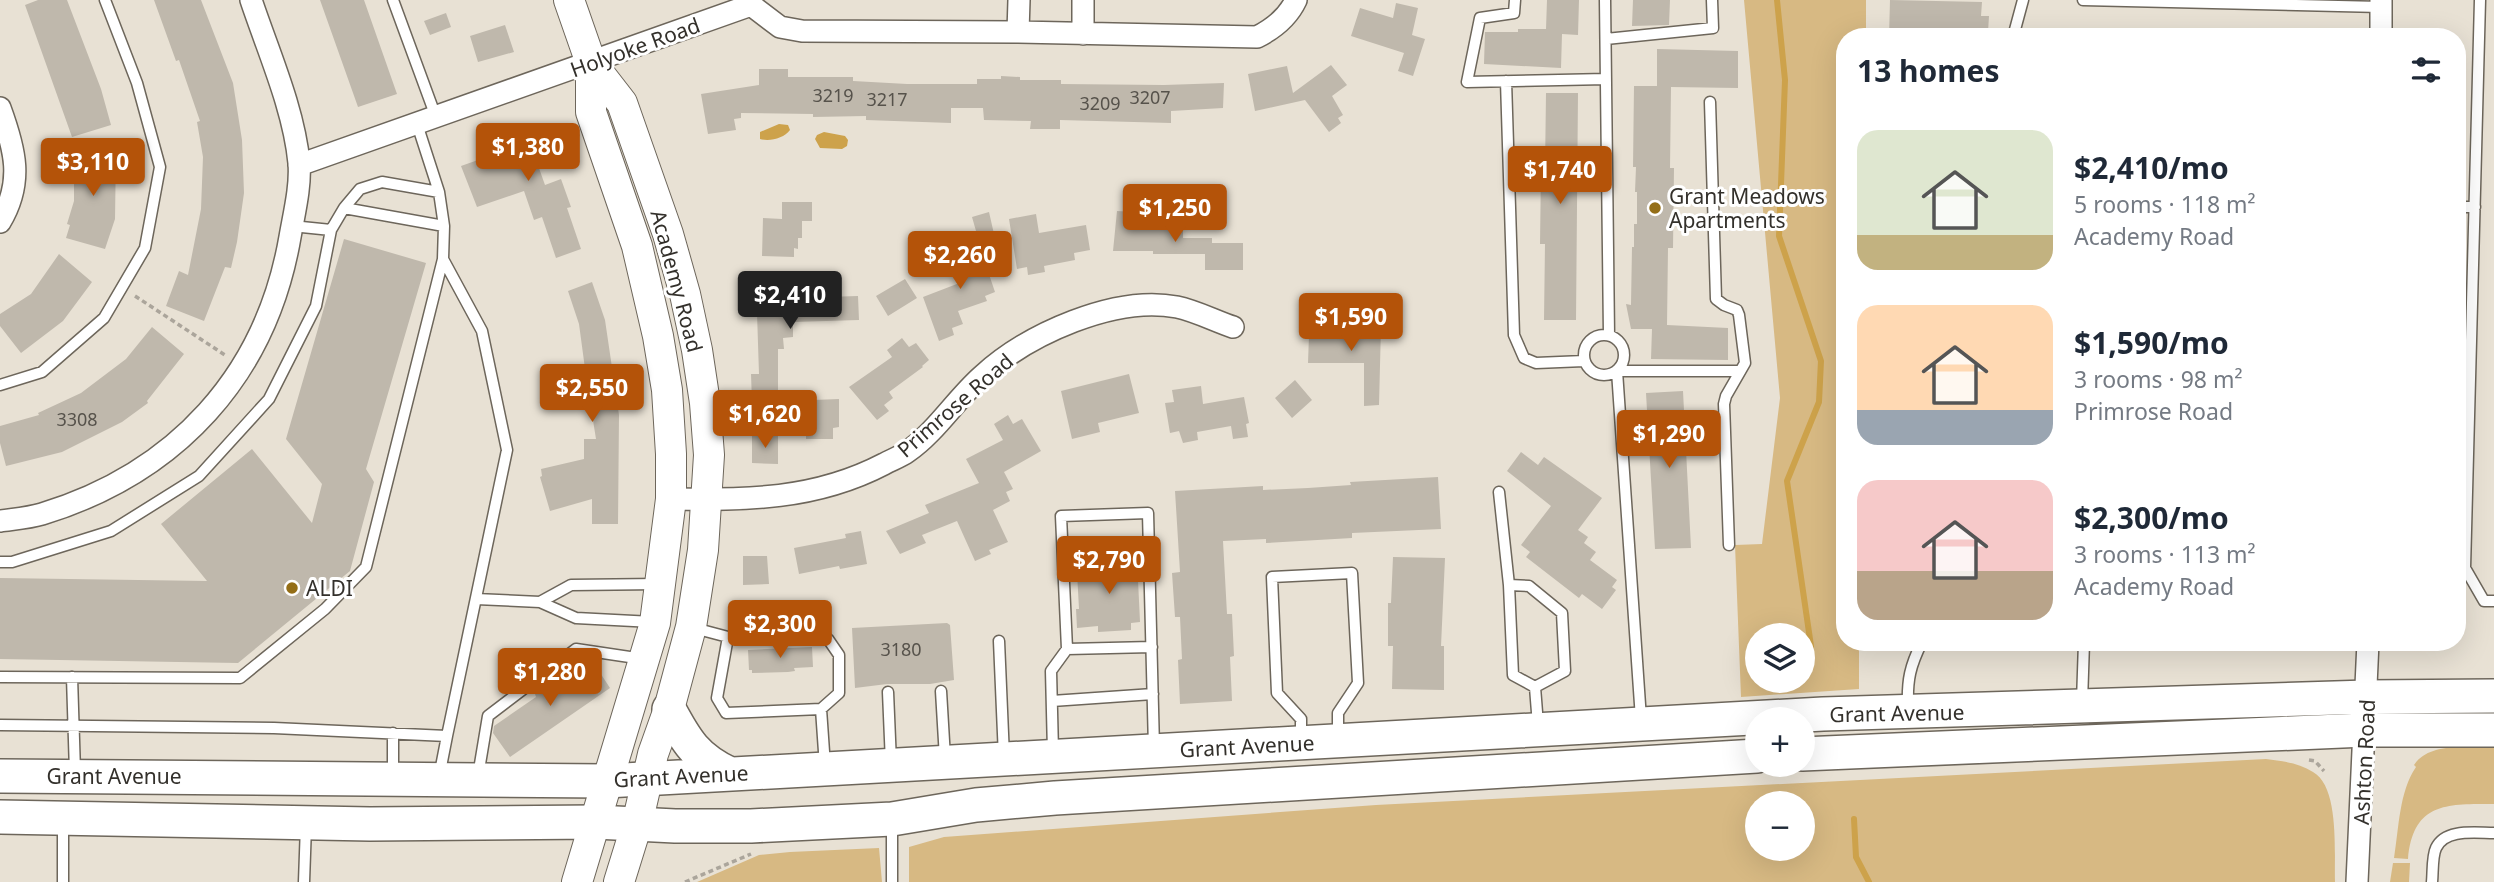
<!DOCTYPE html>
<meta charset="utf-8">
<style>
:root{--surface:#fff;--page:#f6f6f7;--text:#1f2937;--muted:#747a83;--accent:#b45309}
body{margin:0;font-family:"Noto Sans",sans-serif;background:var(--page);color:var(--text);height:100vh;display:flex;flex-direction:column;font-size:26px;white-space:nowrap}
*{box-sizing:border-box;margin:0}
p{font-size:23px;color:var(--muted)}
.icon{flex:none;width:38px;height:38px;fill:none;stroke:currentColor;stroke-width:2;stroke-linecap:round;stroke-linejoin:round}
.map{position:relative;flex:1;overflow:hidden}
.panel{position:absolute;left:1836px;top:28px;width:630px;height:623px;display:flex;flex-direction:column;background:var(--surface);border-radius:28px;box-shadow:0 7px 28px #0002}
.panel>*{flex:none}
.tools{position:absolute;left:1745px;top:623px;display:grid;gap:14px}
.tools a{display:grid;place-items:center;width:70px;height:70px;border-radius:50%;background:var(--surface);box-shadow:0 7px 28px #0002;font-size:35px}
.price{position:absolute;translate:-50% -60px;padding:0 16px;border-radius:7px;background:var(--accent);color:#fff;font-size:23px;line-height:46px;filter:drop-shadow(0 2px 4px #0008)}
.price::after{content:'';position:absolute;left:50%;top:42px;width:21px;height:16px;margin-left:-10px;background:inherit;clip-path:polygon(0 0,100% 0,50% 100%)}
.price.selected{background:#222;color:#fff}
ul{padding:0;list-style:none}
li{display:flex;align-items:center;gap:21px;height:175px;padding:0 21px}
li span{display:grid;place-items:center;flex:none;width:196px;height:140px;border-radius:21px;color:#555}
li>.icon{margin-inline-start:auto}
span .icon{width:84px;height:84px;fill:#fffc;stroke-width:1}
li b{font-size:30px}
h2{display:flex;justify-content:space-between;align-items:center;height:84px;padding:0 21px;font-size:30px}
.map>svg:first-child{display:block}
</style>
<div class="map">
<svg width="2494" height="882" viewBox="0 0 2494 882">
<rect width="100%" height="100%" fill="#e8e1d4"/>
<path fill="#d7b983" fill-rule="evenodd" d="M1744 0H1866V37H1844V642H1859V689L1741 697 1735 545 1762 544 1780 398ZM1802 635V681H1757V635Z
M2456 747H2494V804C2447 804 2413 802 2408 859L2394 858C2399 828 2399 792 2416 767L2414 765C2423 751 2441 748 2456 747Z
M2266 759C2282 761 2299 763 2313 772 2340 787 2334 854 2335 882H909V847L944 837 1376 805ZM1802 803V849H1757V803Z
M879 848 882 882H697L759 855 790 852Z
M2393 863H2410L2409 882H2390Z"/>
<path fill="#cda24b" d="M779 124 788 125 790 130C784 138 770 142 760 139V132Z
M824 132 845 136 848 140 847 146 842 149 820 148 815 139 817 135Z"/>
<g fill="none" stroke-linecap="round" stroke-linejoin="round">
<path stroke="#cda24b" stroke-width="6" d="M1777 0 1785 80 1779 236 1821 361 1819 402 1787 481 1811 646
M1854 819 1856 857 1869 882"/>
</g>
<path fill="#bfb8ac" d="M38 0H67L101 89 111 125 72 137 25 5Z
M154 0H201L233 83 242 140 244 193 237 242 231 268 225 267 204 321 166 306 179 271 188 275 201 209 203 157 197 122 200 121 179 60 176 61Z
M320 0H364L397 94 358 107Z
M1547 0H1579L1578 35 1562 34 1561 68 1484 64 1485 32H1518V29H1546Z
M1633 0H1670L1669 25 1632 26Z
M1890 0 1982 2 1981 16H1989L1988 32H1981V37H1889Z
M1396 3 1418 8 1412 35 1425 39 1413 76 1398 71 1404 53 1351 36 1360 8 1393 18Z
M446 13 451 27 430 35 424 21Z
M505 25 514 52 478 62 470 36Z
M1657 49 1738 51V88L1671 87 1670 168H1674L1673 248H1668L1667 325 1728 328V360L1651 359 1652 329H1631L1626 304 1631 305 1632 247H1634V224H1637V192H1635L1636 167H1633L1634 86H1657Z
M1331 65 1347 85 1332 96 1343 115 1338 118 1341 123 1329 132 1305 100 1255 111 1248 74 1287 66 1293 93Z
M759 69H788V77H853V81L907 84H977V79H1001V76L1020 77V80H1061V84L1164 85 1224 83 1223 108 1171 111V123L1060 120V129H1030L1031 121 984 120 983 108H951V123L866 120V116L813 117V114L741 113V118L734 119 736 130 708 134 701 94 759 85Z
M1546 93H1578L1576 320H1544L1545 244H1540L1541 169H1545Z
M539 124 542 136 576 125 580 136 535 157 545 185 561 179 571 207 567 208 581 249 556 258 542 217 534 220 524 191 477 207 461 166 509 149 505 136Z
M74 150 116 151 115 219 105 249 66 238 70 225 67 224 74 201Z
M782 202H812V221H802V238H798V249L794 248V257L762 256 763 218 782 219Z
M1117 211 1134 212V225H1141V229H1183V238H1212V243H1243V270H1205V254H1153V251H1113Z
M989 212 994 234 978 238 972 217Z
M1036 214 1039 233 1086 225 1090 250 1074 253 1075 260 1044 266 1045 272 1028 275 1027 267 1017 269 1009 219Z
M344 239 426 263 366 469 374 482 350 571 238 663 0 659V578L207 581 161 524 252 449 312 523 322 484 286 439Z
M977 239 995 292 985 296 987 301 958 311 963 324 952 328 954 335 939 341 923 297 962 282 954 258 958 257 955 248Z
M59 254 92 282 63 321 21 353 0 326V314L31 294Z
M905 279 917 298 888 316 876 296Z
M592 282 605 320 619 415 618 524H592V499L550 511 540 477 542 476 541 469 584 459V439H596L591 408 584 409 582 394 588 391 579 324 568 291Z
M795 292V298L858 296 859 320 793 322V337L783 338 784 349H778V402H752L751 374H759L757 313H760L759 293Z
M1314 326H1381L1379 405 1364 406V363H1308L1309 335H1314Z
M152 327 184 354 147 401 148 403 122 422 62 452 6 466 0 443V426L39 415 38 413 81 393 126 359Z
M902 338 909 347 916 343 929 360 922 366 923 367 889 392 893 398 884 405 889 411 877 420 849 387 892 357 887 350Z
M1129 374 1139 413 1098 423 1100 432 1072 439 1061 391Z
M1295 380 1312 400 1292 418 1275 398Z
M1201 386 1203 404 1244 397 1249 423 1246 424 1248 437 1233 439 1231 426 1197 432 1198 440 1183 443 1179 431 1170 433 1165 403 1174 402 1172 390Z
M1683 391 1691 548 1655 549 1646 393Z
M839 399V427L833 428V439H806V412H813V400Z
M1008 415 1013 424 1022 419 1041 451 1004 472 1013 489 1006 492 1010 501 993 510 1008 542 989 550 991 554 975 561 957 521 922 535 926 543 900 554 886 531 929 513 925 505 979 483 966 459 1003 440 994 424Z
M752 436H778V464L752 463Z
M1521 452 1538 465 1544 457 1602 498 1578 530 1588 537 1584 543 1596 552 1590 560 1617 580 1612 587 1616 590 1602 609 1582 594 1579 598 1526 557 1530 552 1521 545 1551 506 1507 471Z
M1438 477 1441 529 1352 533V538L1266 543V539L1223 541 1227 614H1232L1234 656 1230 657 1232 701 1180 704 1178 660 1182 659 1180 617H1175L1172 573 1180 572 1175 491 1263 486V490L1308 488 1351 485 1350 482Z
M861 531 867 564 840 569 839 566 799 574 794 548 846 538 845 534Z
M743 556H767L769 584 743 585Z
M1393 557 1445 558 1441 646H1444V690L1392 689 1393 646H1388V603H1391Z
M1137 559 1140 622 1131 623V630L1098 632V626L1077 628 1076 609H1079L1077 572 1086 571 1085 562Z
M947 623 950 625 954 680 930 684H887L855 688 852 628Z
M812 647 813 667 794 668 795 671 788 672 752 673V670H749L748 650Z
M591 659 610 688 510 757 493 733 494 726 536 697 534 691 547 681 549 688Z"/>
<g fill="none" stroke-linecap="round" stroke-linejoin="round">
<defs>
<path id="service" d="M393 0 436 117
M1515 0 1514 13 1480 18 1467 82 1606 79
M1605 0 1609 335
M2083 0 2381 7
M2480 0 2465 568 2484 601H2494
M2013 37 2023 0
M1606 39 1713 28 1712 0
M1506 81 1514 335 1524 358 1536 363 1584 361
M1710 102 1716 299 1724 305 1737 310 1739 315 1745 363 1726 396 1724 404 1729 545
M2457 207H2475
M344 208 360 189 382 182 439 192
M292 226 331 230 344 208 444 226
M1584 355a20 20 0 1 1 40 0a20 20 0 1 1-40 0Z
M0 385 42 372 104 318 145 248 160 167 137 83 105 0
M1499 492 1509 585 1513 675 1535 687 1538 725
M0 562H12L111 531 199 476 269 399 316 306 331 230
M1509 585 1529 586 1562 613 1565 671 1535 687
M476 599 540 602 576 618 653 622
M540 602 571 585 659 584
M694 628 728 637 717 698 726 713 821 709 839 693V655L828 639 728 637
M999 641 1004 757
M1152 647 1067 649 1061 516 1148 513 1154 748
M0 677 240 678 325 609 366 567 443 259 444 226 439 192 417 124
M72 677 75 772
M941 691 945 758
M888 692 891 763
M1052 701 1153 694
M2082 702 2084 642
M1908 706C1907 680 1910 666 1922 642
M821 709 825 766
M1641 719 1617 371H1740
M0 725 274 728 447 736 507 450 482 331 443 259
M1301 740V719L1277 693 1272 577 1352 573 1358 683 1338 713V736
M1053 752 1051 671 1067 649
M393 776V733
M478 776 488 716 576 649 643 659
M439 777 447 736
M63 821V882
M892 821V882
M304 882 306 825
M2432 882C2433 872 2432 856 2436 848 2445 828 2476 833 2494 833"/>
<path id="minor" d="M1083 0V34
M1018 32 1019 0
M2381 37V0
M0 108C15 149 24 182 0 222
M299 165 751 5 780 27 802 31 1018 32 1257 37C1273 29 1288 17 1296 0
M671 499C746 500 815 500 884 464 891 460 900 457 907 452 936 432 956 399 982 376 1028 334 1115 295 1177 307 1196 311 1215 321 1233 327
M0 521C14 519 29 518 42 514 176 473 266 376 290 237 294 214 301 186 299 163 294 109 268 51 251 0
M2357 882 2368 642"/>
<path id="secondary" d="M569 0 591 63 622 103 668 234 685 294 697 350 705 403 709 455 703 550 691 627 669 709 653 754 637 824 619 882
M577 882 655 623 671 499V454L667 390 658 336 637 246 591 112V63"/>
<path id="primary" d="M669 709C686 741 696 758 730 774
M1802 754 2365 730H2494
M0 776 606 781 1823 714 2367 697 2494 696
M0 817 370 824 596 822 675 826H751L892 819 976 805 1055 798 1757 756"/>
</defs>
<use href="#service" stroke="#6d665b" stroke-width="13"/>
<use href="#minor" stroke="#6d665b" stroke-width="24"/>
<use href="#secondary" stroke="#6d665b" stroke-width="32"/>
<use href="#primary" stroke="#6d665b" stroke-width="36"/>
<path stroke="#aba59b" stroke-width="3.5" stroke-dasharray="5 3.5" stroke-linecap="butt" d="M135 296 225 355
M2309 760 2315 761 2324 771
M685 882 751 854"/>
<use href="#service" stroke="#fff" stroke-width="10"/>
<use href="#minor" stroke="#fff" stroke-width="21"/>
<use href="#secondary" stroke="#fff" stroke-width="30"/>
<use href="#primary" stroke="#fff" stroke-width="33"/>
</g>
<g fill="#946e17" stroke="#fff" stroke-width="2.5">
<circle cx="1655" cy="208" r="7"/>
<circle cx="292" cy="588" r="7"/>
</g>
<g text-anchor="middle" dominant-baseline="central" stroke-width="6" stroke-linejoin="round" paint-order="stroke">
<g font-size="18" fill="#56524b">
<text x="833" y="95">3219</text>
<text x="1150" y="97">3207</text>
<text x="887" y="99">3217</text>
<text x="1100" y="103">3209</text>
<text x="77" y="419">3308</text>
<text x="901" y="649">3180</text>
</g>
<g font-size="21" fill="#33302b" stroke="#fff">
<text transform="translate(635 47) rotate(-20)">Holyoke Road</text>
<text transform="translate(677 281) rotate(75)">Academy Road</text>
<text transform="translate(955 405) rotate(-41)">Primrose Road</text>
<text transform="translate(1897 713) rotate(-1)">Grant Avenue</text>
<text transform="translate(1247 746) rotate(-3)">Grant Avenue</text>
<text transform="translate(2364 762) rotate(-87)">Ashton Road</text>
<text x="114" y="776">Grant Avenue</text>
<text transform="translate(681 776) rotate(-3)">Grant Avenue</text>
</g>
<g font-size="21" fill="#33302b" stroke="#fff" text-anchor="start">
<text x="1669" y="196">Grant Meadows<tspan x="1669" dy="24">Apartments</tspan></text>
<text x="306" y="588">ALDI</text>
</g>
</g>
</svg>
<div class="tools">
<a><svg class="icon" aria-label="layers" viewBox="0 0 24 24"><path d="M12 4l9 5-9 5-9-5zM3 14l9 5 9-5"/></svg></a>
<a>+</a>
<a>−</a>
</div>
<b class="price" style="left:528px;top:183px">$1,380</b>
<b class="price" style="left:93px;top:198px">$3,110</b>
<b class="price" style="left:1560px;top:206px">$1,740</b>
<b class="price" style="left:1175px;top:244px">$1,250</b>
<b class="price" style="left:960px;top:291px">$2,260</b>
<b class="price selected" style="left:790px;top:331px">$2,410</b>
<b class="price" style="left:1351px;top:353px">$1,590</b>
<b class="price" style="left:592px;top:424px">$2,550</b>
<b class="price" style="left:765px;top:450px">$1,620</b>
<b class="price" style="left:1669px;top:470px">$1,290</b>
<b class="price" style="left:1109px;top:596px">$2,790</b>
<b class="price" style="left:780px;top:660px">$2,300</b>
<b class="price" style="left:550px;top:708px">$1,280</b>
<section class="panel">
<h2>13 homes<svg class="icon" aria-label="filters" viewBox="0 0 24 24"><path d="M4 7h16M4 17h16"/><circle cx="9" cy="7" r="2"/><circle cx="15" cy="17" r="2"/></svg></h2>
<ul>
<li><span style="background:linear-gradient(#dfe7d0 75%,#c2b280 0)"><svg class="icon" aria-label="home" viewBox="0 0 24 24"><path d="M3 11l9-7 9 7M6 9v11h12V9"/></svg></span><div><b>$2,410/mo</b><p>5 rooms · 118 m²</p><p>Academy Road</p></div></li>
<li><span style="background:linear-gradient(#ffd9b3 75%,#9aa5b1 0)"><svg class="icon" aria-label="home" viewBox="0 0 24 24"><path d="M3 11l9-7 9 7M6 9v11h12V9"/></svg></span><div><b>$1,590/mo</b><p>3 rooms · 98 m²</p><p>Primrose Road</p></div></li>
<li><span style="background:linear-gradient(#f6c9c9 65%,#b9a48a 0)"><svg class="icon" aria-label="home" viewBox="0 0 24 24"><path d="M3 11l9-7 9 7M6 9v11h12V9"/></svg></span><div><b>$2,300/mo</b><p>3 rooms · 113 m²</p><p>Academy Road</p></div></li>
</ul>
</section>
</div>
